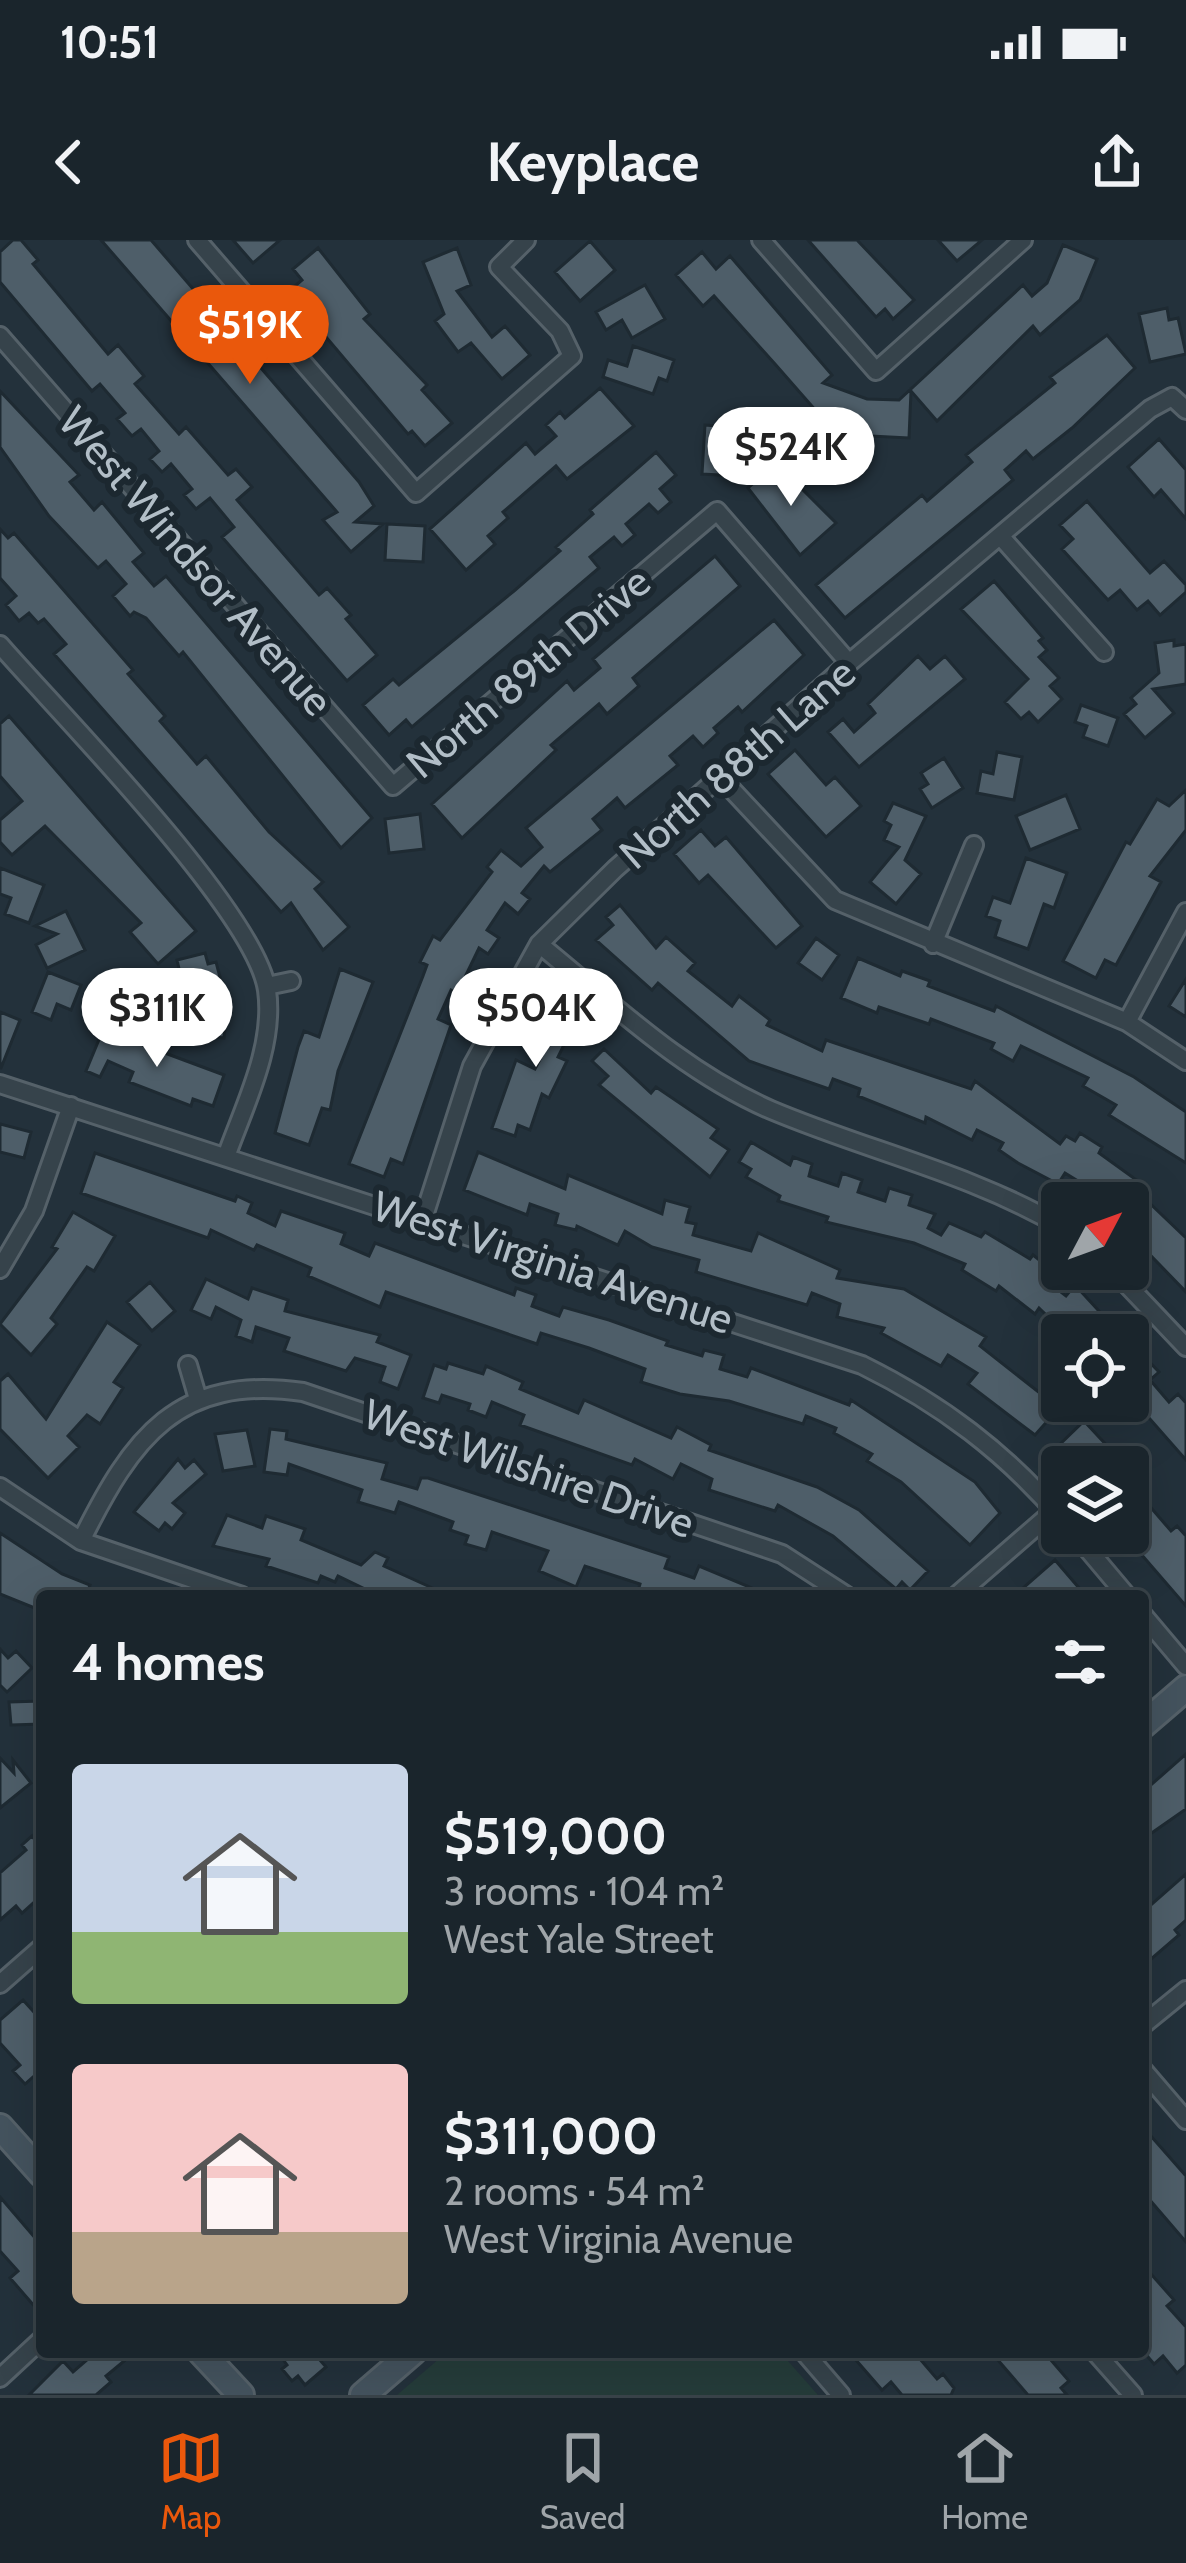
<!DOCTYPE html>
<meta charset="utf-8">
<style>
:root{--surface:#1a252c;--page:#232d34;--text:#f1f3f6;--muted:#9fa5a9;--line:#384248;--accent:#ea580c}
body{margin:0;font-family:Cabin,sans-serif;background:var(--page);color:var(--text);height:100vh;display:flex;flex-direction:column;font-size:45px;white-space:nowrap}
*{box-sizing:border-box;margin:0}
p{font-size:39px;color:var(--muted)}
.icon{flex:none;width:66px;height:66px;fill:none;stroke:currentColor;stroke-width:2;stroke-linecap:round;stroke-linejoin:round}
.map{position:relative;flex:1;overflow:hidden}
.drawer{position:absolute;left:36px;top:1350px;width:1113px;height:768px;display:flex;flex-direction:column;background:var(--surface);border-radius:12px;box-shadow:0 12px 48px #0002,0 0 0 3px var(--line)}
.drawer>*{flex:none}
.needle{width:78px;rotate:49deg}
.fabs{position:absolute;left:1041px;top:942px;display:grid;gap:24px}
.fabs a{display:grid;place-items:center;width:108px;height:108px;border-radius:12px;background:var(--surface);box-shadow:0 12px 48px #0002,0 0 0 3px var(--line);font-size:60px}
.price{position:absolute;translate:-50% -102px;padding:0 27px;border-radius:42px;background:#fff;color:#222;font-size:39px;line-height:78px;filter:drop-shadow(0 3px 6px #0008)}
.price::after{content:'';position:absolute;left:50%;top:72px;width:36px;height:27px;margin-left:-18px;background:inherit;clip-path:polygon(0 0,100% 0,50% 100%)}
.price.on{background:var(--accent);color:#fff}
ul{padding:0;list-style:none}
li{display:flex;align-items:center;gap:36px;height:300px;padding:0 36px}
li span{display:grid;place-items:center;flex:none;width:336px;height:240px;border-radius:12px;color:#555}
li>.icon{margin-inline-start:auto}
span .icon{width:144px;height:144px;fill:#fffc;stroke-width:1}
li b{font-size:51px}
h2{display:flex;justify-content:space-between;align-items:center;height:144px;padding:0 36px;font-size:51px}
.status{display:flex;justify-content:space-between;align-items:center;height:84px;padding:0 60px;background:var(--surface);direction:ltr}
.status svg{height:33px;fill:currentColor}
header{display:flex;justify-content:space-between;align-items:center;height:156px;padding:0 36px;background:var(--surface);font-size:54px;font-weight:700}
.tabs{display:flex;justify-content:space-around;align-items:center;height:168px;border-top:3px solid var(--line);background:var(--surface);font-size:33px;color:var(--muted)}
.tabs a{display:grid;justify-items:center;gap:6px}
.tabs .on{color:var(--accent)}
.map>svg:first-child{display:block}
</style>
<div class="status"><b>10:51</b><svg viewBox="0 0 49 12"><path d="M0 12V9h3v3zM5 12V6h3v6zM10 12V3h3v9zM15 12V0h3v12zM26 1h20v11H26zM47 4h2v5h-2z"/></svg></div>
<header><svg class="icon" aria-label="back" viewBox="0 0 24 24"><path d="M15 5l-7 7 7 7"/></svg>Keyplace<svg class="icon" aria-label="share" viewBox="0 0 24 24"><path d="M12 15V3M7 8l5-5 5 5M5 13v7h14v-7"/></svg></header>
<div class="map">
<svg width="1186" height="2155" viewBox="0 0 1186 2155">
<rect width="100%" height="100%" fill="#23313b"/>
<path fill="#253c3a" d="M447 2112H780L818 2155H397Z"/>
<path fill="#4e5e69" stroke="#1e2a32" stroke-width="3" d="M13 0H21L38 20 33 24 108 114 118 105 144 136 135 144 179 194 186 187 228 235 236 229 252 247 237 260 319 355 327 348 351 375 346 379 377 415 347 441 222 297 234 287 210 258 196 269 184 255 192 249 171 224 162 232 150 219 159 211 141 189 132 196 117 179 125 173 100 144 92 151 0 42V12Z
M101 0H151L359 242 374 266 355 282 383 284 351 312 323 280 337 272Z
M233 0H280L253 23Z
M808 0H857L914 60 893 79 885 69 876 77Z
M938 0H982L957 21Z
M590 1 615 30 580 61 555 32Z
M1063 5 1097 19 1080 60 1040 95 1033 86 937 181 911 151 909 198 852 195 849 203 812 190 818 173 775 124 714 56 703 66 676 35 702 12 716 29 730 16 832 135 823 143 867 159 899 160 1023 45 1032 56 1047 43Z
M318 8 370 74 364 79 427 145 422 150 452 183 425 206 412 191 408 194 288 52 302 40 293 29Z
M457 8 471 45 457 51 492 97 505 86 530 115 502 139 471 103 458 112 435 81 444 74 423 22Z
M645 45 665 79 632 98 622 80 606 90 596 72Z
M1167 68 1169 80 1178 78 1186 114 1150 122 1139 74Z
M1107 95 1135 128 1072 188 1033 219 1026 211 1005 230 1013 240 845 378 816 345 922 255 927 261 972 222 966 215 1055 143 1050 137Z
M633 106 674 120 667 141 659 138 653 154 603 137 608 120 627 126Z
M600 148 634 186 567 239 556 226 503 272 508 278 488 296 495 304 466 330 430 289 526 203 535 214 556 196 546 185 560 172 565 178Z
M0 151 79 235 70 242 94 270 102 262 144 313 133 322 154 346 166 336 372 578 341 608 183 412 179 416 146 378 134 372 130 376 113 356 126 344 106 321 98 328 49 276 0 207Z
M705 185 741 188 738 236 702 234Z
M1159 199 1186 230V279L1161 250 1154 257 1128 227Z
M656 212 676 235 660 249 671 262 658 273 649 264 626 284 635 295 622 306 614 297 590 317 599 328 412 487 406 480 389 495 363 465 393 439 399 445 514 351 560 311 556 307 593 274 590 270Z
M776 223 836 283 800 315 748 248Z
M1087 261 1150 333 1164 321 1186 345V352L1160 375 1148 361 1137 370 1120 350 1108 360 1062 309 1073 299 1060 285Z
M387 284 425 286 423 322 385 320Z
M0 289 8 298 14 293 133 430 128 434 165 476 160 481 197 524 206 516 269 592 323 642 315 649 349 687 323 710 291 663 281 672 54 414 66 404 44 379 38 383 29 373 19 381 6 365 16 356 0 338Z
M715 316 740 346 633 438 639 446 607 474 599 464 551 505 556 510 462 598 432 564 567 441 574 450 600 428 593 419Z
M994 341 1043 398 1039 401 1047 410 1039 417 1059 438 1050 446 1062 459 1038 482 1029 472 1021 479 1005 462 1028 439 961 369Z
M774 380 804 415 742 472 738 467 714 488 718 493 703 507 693 496 670 516 678 525 625 568 617 558 593 579 602 590 550 632 544 626 522 653 530 659 518 674 505 663 487 690 499 698 488 714 479 708 466 735 473 739 464 757 451 750 438 779 451 785 403 924 391 919 384 937 349 924 423 736 427 725 420 722 433 696 440 700 492 632 487 627 501 610 521 626 542 607 526 588Z
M1174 400V406L1186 404V444L1153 449 1174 473 1145 498 1124 474 1136 464 1131 458 1159 433 1155 403Z
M918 416 930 429 945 416 965 439 859 527 828 492 843 479 854 492 875 473 868 464Z
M1081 465 1118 478 1108 506 1083 497 1087 486 1075 482Z
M9 476 196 691 158 724 130 692 141 683 45 586 12 615 0 602V580L22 561 0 536V484Z
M795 510 826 545 835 537 861 566 826 597 768 534Z
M997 512 1022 517 1014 560 977 553 981 531 993 534Z
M944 518 963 548 932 568 920 549 928 544 921 533Z
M1186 550V590L1150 636 1161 642 1116 725 1105 720 1096 738 1063 721 1126 602 1130 604 1157 559 1169 566Z
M1066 555 1080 589 1030 610 1016 576Z
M893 563 926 576 905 620 921 634 896 664 870 642 899 607 884 600 891 585 884 581Z
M420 574 424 609 389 613 385 579Z
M701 590 715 606 726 597 802 686 776 708 708 635 699 643 674 614Z
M1026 618 1067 633 1054 668 1044 664 1028 709 995 697 1000 681 986 676 993 657 1010 663Z
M0 628 44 645 29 683 5 674 11 658 0 654Z
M620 665 656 708 666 697 695 723 688 731 732 766 739 756 770 780 767 785 822 811 826 800 971 849 975 841 1060 904 1066 896 1075 901 1080 893 1102 907 1099 913 1142 944 1137 951 1186 998V1052L1128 992V963H1081L1091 949 1065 933 1058 944 1018 923 999 910 1003 903 977 890 972 900 926 877 925 883 858 856 860 849 833 839 829 849 749 821 658 743 652 750 596 700 613 685 606 677Z
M66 671 85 710 47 728 36 705 57 694 35 686Z
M816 698 839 715 822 740 798 723Z
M205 713 208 724 216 722 221 741 184 750 177 720Z
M858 718 900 736 902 731 930 741 928 746 994 771 996 766 1134 837 1186 872V923L1109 875 1116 865 1083 846 1088 838 1021 806 1013 821 991 809 994 803 931 779 929 784 879 767 877 773 841 758Z
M340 729 373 742 338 831 330 870 322 868 309 905 275 893 298 807 304 791 319 797Z
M48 732 81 745 71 770 57 764 51 780 32 772Z
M1186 739V777L1169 766Z
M545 758 579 774 558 817 567 821 549 858 542 854 530 890 518 885 515 896 492 888 516 820 535 829 549 802 528 792Z
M189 763 227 767 224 798 186 794Z
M0 772 20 780 1 828H0Z
M103 790 224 835 213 866 193 859 191 866 129 842 133 832 108 821 100 837 86 831Z
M604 809 651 853 656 847 718 889 711 898 729 910 710 937 599 845 608 836 592 821Z
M0 884 31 892 24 918 0 912Z
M751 902 790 925 793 917 812 924 809 936 838 946 842 933 862 940 858 952 885 961 889 948 912 955 909 965 935 974 928 988 941 995 949 983 981 997 985 992 1030 1019 1033 1015 1047 1026 1040 1036 1066 1056 1075 1045 1121 1095H1067L1039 1068 1035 1074 999 1046 996 1051 962 1030 965 1024 914 1003 826 982 828 977 778 961 780 956 746 937 751 929 739 922Z
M478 912 565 949 568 935 662 974 665 960 690 967 686 982 696 984 693 995 751 1011 758 993 840 1030 837 1038 904 1049 986 1097 980 1106 1059 1168 1035 1195 968 1144 977 1133 948 1115 941 1126 881 1093 884 1088 837 1077 840 1064 812 1053 807 1065 696 1032 699 1020 652 1007 625 991 618 1005 577 986 576 990 555 985 558 974 530 964 527 975 464 950Z
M95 913 235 961 237 956 252 963 248 973 275 986 281 971 345 993 341 1004 369 1016 375 1003 514 1055 516 1048 536 1055 532 1066 559 1076 563 1067 609 1080 668 1101 666 1105 702 1116 704 1110 724 1115 720 1129 747 1137 751 1128 849 1165 851 1160 975 1242 1000 1273 970 1305 901 1242 867 1221 872 1214 834 1193 836 1188 806 1176 803 1184 729 1161 680 1154 641 1142 645 1129 589 1108 541 1093 537 1104 386 1052 380 1067 308 1036 311 1028 257 1005 254 1010 211 990 208 998 81 953Z
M73 972 115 996 94 1031 87 1027 51 1078 57 1084 31 1115 0 1084 57 1009 52 1007Z
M206 1039 248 1059 252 1048 288 1060 285 1071 380 1095 377 1102 411 1115 398 1149 380 1142 385 1127 355 1118 346 1131 284 1111 289 1098 256 1087 252 1102 236 1096 241 1080 216 1067 211 1079 191 1070Z
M150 1042 175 1071 152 1091 127 1062Z
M107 1082 140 1105 114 1142 123 1148 100 1184 87 1175 68 1196 79 1207 48 1238 0 1189V1141L8 1134 46 1179Z
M1128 1100 1159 1132 1150 1140 1169 1162 1178 1154 1186 1163V1220L1143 1171 1136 1177 1128 1167Z
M448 1123 483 1134 486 1126 523 1142 520 1149 578 1173 584 1160 671 1198 677 1187 711 1205 709 1210 817 1247 859 1270 928 1331 910 1350 902 1342 896 1349 833 1296 778 1265 775 1271 709 1250 712 1239 681 1224 673 1239 635 1219 632 1225 520 1185 524 1175 492 1162 486 1177 468 1170 470 1164 442 1155 439 1163 423 1158 434 1125 446 1129Z
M1084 1181 1113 1212 1118 1207 1135 1227H1066L1052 1212Z
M270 1189 287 1191 286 1199 387 1223 382 1239 417 1249 421 1238H428L669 1317 665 1328 694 1338 699 1326 771 1356H651L638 1351 640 1344 585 1326 576 1347 539 1331 548 1311 492 1292 486 1310 465 1304 468 1296 450 1290 453 1282 399 1262 395 1273 358 1262 362 1250 289 1224 287 1235 264 1232Z
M247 1190 255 1226 223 1231 215 1194Z
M178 1219 185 1228 194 1220 206 1234 173 1263 185 1273 172 1289 165 1283 159 1291 134 1272Z
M1128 1241 1171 1291 1177 1286 1186 1296V1366L1128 1299Z
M227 1275 262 1288 266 1276 305 1289 301 1300 361 1325 375 1312 388 1318 384 1326 450 1356H367L369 1351 338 1336 335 1342 321 1336 318 1343 266 1326 269 1319 213 1306Z
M0 1293 62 1334 90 1345 86 1356H42V1371L0 1354Z
M1055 1320 1079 1348 1071 1356H1014Z
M0 1409 8 1418 16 1411 32 1428 7 1452 0 1445Z
M42 1461V1484L11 1485 9 1462Z
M1186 1514V1569L1143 1599V1534L1152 1544Z
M0 1518 14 1533 13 1520 31 1543 0 1568Z
M32 1596 36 1601 42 1596V1655L22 1673 16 1666 0 1680V1633L26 1610 22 1605Z
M1186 1634V1680L1175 1690 1179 1695 1150 1720 1143 1713V1672Z
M23 1760 42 1781V1829L25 1844 13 1831 20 1825 0 1803V1780Z
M1143 1887 1186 1936V2002L1143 1952Z
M0 1957 42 2006V2075L10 2038 18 2031 0 2011Z
M1143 2025 1174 2060 1167 2066 1186 2087V2125L1177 2133 1163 2116 1154 2124 1143 2111Z
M96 2112H135L106 2136 111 2142 96 2155H29L63 2121 73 2132Z
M290 2112H313L326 2127 305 2145 298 2136 292 2141 282 2129 287 2125 282 2118Z
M849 2112H914L937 2139 943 2134 954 2148 951 2155H902L891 2142 882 2150Z
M991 2112H1044L1069 2141 1061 2148 1067 2155H1028Z"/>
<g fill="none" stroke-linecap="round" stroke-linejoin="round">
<defs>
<path id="street" d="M197 0 416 253 572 116 560 91 499 27 526 0
M761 0 876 131 1023 0
M0 96 393 546 717 271 849 423
M1002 298 1104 412
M0 405C60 474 255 671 267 750 275 807 244 866 226 917
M721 538 835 660 1127 782 1186 821
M539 704C613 764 683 832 771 870 868 911 970 933 1062 987
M933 704 974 605
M267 746 291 741
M1127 782 1186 672
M0 844 862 1125C941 1164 1005 1212 1062 1279
M423 979 472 826 539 704 615 629 849 423 1150 169 1172 157 1186 170
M0 1029 34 971 71 866
M1112 1029 1186 1107
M188 1125 198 1159
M0 1247 81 1301 242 1356
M1074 1293 1127 1356
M81 1301C132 1198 177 1134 303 1152L782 1314 847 1356
M956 1356 1055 1270
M1143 1375 1186 1426
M0 1744 42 1707
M1143 1785 1186 1750
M1143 1830 1186 1880
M804 2112 841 2155
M1095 2112 1133 2155
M0 2138 42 2099"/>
<path id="secondary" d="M1143 1485 1186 1448
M0 1887 42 1934
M201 2112 241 2155
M363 2155 413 2112"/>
</defs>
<use href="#street" stroke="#556169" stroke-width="22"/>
<use href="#secondary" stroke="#556169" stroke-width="30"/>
<use href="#street" stroke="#36434b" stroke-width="16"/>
<use href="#secondary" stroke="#44535e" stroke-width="24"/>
</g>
<g text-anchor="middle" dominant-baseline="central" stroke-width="12" stroke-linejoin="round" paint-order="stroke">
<g font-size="42" fill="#b2bec7" stroke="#1c2830">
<text transform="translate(196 321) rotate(49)">West Windsor Avenue</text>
<text transform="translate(528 432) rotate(-40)">North 89th Drive</text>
<text transform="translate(737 523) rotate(-41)">North 88th Lane</text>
<text transform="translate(553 1022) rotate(18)">West Virginia Avenue</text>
<text transform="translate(529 1228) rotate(19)">West Wilshire Drive</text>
</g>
</g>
</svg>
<div class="fabs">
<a><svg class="needle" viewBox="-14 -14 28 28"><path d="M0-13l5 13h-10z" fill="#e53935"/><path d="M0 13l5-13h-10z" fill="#9fa5a9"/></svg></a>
<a><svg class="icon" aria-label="locate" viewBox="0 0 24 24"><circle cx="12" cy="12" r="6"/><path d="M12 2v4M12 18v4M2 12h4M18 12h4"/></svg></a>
<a><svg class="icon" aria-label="layers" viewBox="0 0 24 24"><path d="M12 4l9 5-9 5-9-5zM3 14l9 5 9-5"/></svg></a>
</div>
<b class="price on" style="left:250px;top:147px">$519K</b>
<b class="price" style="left:791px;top:269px">$524K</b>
<b class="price" style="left:157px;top:830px">$311K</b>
<b class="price" style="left:536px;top:830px">$504K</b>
<section class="drawer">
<h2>4 homes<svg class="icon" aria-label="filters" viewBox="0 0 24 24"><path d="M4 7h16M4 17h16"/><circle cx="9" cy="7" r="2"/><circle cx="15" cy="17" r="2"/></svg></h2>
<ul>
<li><span style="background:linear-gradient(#c9d6e8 70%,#8fb573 0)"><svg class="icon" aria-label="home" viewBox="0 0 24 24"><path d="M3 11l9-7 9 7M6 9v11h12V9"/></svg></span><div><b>$519,000</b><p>3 rooms · 104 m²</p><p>West Yale Street</p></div></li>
<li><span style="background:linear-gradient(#f6c9c9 70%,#b9a48a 0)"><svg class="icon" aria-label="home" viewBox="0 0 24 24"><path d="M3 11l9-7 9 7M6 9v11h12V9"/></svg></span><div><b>$311,000</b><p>2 rooms · 54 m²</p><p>West Virginia Avenue</p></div></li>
</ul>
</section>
</div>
<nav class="tabs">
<a class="on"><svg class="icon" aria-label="map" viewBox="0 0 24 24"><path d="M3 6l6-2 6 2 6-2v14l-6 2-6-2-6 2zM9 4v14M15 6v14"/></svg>Map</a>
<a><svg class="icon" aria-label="saved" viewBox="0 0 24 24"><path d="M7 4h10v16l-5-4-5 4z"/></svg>Saved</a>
<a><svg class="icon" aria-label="home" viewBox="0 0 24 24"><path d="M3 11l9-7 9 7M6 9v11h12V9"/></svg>Home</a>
</nav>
